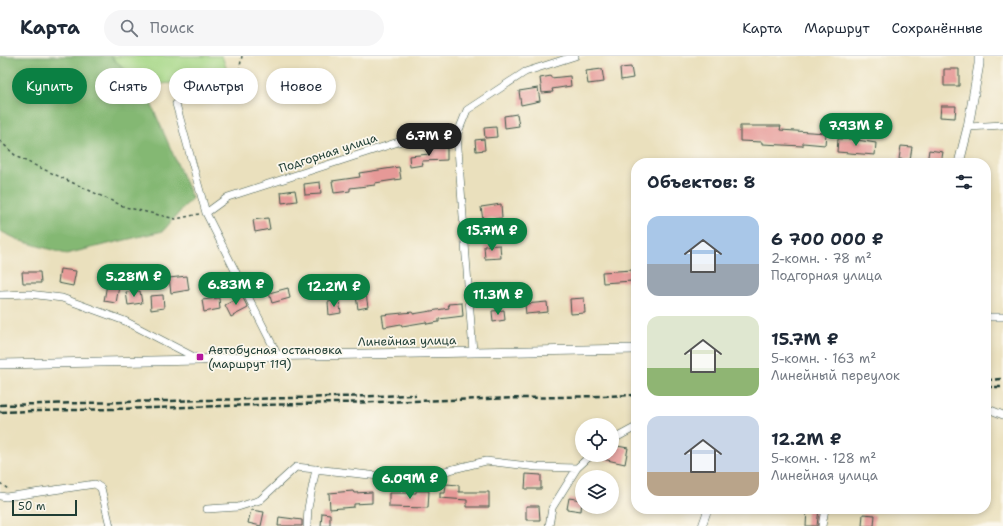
<!DOCTYPE html>
<html lang="ru">
<meta charset="utf-8">
<style>
:root{--surface:#fff;--page:#f6f6f7;--text:#1f2937;--muted:#747a83;--line:#e0e1e3;--accent:#0b8043}
body{margin:0;font-family:"Shantell Sans",sans-serif;background:var(--page);color:var(--text);height:100vh;display:flex;flex-direction:column;font-size:15px;white-space:nowrap}
*{box-sizing:border-box;margin:0}
p{font-size:13px;color:var(--muted)}
.icon{flex:none;width:22px;height:22px;fill:none;stroke:currentColor;stroke-width:2;stroke-linecap:round;stroke-linejoin:round}
.map{position:relative;flex:1;overflow:hidden}
.drawer{position:absolute;left:631px;top:102px;width:360px;height:356px;display:flex;flex-direction:column;background:var(--surface);border-radius:16px;box-shadow:0 2px 6px #0003}
.drawer>*{flex:none}
.banner{position:absolute;left:12px;top:12px;width:380px;height:36px;display:flex;gap:8px}
.controls{position:absolute;left:575px;top:362px;display:grid;gap:8px}
.controls a{display:grid;place-items:center;width:44px;height:44px;border-radius:50%;background:var(--surface);box-shadow:0 2px 6px #0003;font-size:20px}
.scale{position:absolute;left:12px;bottom:10px;width:65px;box-sizing:border-box;padding-left:4px;border:2px solid #1f3d34;border-top:0;font-size:11px;line-height:14px;white-space:nowrap;color:#1f3d34;-webkit-text-stroke:3px #fbf7ec;paint-order:stroke}
.price{position:absolute;translate:-50% -34px;padding:0 9px;border-radius:14px;background:var(--accent);color:#fff;font-size:13px;line-height:26px;filter:drop-shadow(0 1px 2px #0008)}
.price::after{content:'';position:absolute;left:50%;top:24px;width:12px;height:9px;margin-left:-6px;background:inherit;clip-path:polygon(0 0,100% 0,50% 100%)}
.price.active{background:#222;color:#fff}
ul{padding:0;list-style:none}
li{display:flex;align-items:center;gap:12px;height:100px;padding:0 16px}
li span{display:grid;place-items:center;flex:none;width:112px;height:80px;border-radius:12px;color:#555}
li>.icon{margin-inline-start:auto}
span .icon{width:48px;height:48px;fill:#fffc;stroke-width:1}
li b{font-size:17px}
h2{display:flex;justify-content:space-between;align-items:center;height:48px;padding:0 16px;font-size:17px}
.tag{padding:0 14px;border-radius:18px;background:var(--surface);box-shadow:0 2px 6px #0003;font-size:14px;line-height:36px}
.tag.active{background:var(--accent);color:#fff}
header{display:flex;align-items:center;gap:24px;box-sizing:border-box;height:56px;padding:0 20px;background:var(--surface);border-bottom:1px solid var(--line)}
header strong{font-size:19px}
nav{display:flex;gap:22px;margin-inline-start:auto;font-size:14px}
.search{width:280px;height:36px;background:var(--page);display:flex;align-items:center;gap:10px;box-sizing:border-box;padding:0 14px;border-radius:22px;color:var(--muted);font-size:15px}
.map>svg:first-child{display:block}
</style>
<header>
<strong>Карта</strong>
<div class="search"><svg class="icon" aria-label="search" viewBox="0 0 24 24"><circle cx="10" cy="10" r="6"/><path d="M15 15l6 6"/></svg>Поиск</div>
<nav><a>Карта</a><a>Маршрут</a><a>Сохранённые</a></nav>
</header>
<div class="map">
<svg width="1003" height="470" viewBox="0 0 1003 470">
<rect width="100%" height="100%" fill="#fbf7ec"/>
<filter id="ink" filterUnits="userSpaceOnUse"><feTurbulence type="fractalNoise" baseFrequency=".025" numOctaves="2"/><feDisplacementMap in="SourceGraphic" scale="8" xChannelSelector="R" yChannelSelector="G"/><feConvolveMatrix kernelMatrix="1 2 1 2 8 2 1 2 1" color-interpolation-filters="sRGB"/></filter>
<filter id="wash" filterUnits="userSpaceOnUse"><feTurbulence type="fractalNoise" baseFrequency=".012" numOctaves="4" result="noise"/><feDisplacementMap in="SourceGraphic" scale="16" xChannelSelector="R" yChannelSelector="G"/><feGaussianBlur stdDeviation="0.9" result="paint"/><feColorMatrix in="noise" values="0 0 0 0 0 0 0 0 0 0 0 0 0 0 0 0 0 1.4 0 .05"/><feComposite in="paint" operator="in"/></filter>
<g filter="url(#wash)">
<rect width="100%" height="100%" fill="#eae0bd"/>
<path fill="#a5d786" stroke="#628a5d" d="M110 0H222L232 29 205 25 143 29Z"/>
<path fill="#84b873" stroke="#527a54" d="M0 0H110L143 29 192 142 163 175 66 198 21 185 0 175Z"/>
<g id="blocks">
<path fill="#e69997" d="M631 11 633 22 621 24 620 12Z
M602 13 604 26 588 28 586 15Z
M944 13H959V30H944Z
M551 20V22L570 20 571 30 552 33 553 36 542 37 540 22Z
M538 32 540 45 521 49 519 35Z
M941 50H956L955 62 940 61Z
M517 58 519 70 505 72 504 60Z
M740 70H781L780 74 826 77 825 89 803 87V90L762 88V86L740 85Z
M496 71 497 81 485 82 484 72Z
M484 83 485 94 476 95 475 84Z
M838 83H850L876 87 875 99 837 96Z
M901 90 912 91 910 104 899 103Z
M430 92H447V104L422 105 423 109 410 111 409 100 430 98Z
M929 94 943 96 941 107H927Z
M399 111 401 123 375 127V129L350 132V135L334 137 332 125 360 121 359 117Z
M320 126 321 138 305 139 304 128Z
M295 134 297 145 282 147 281 136Z
M501 148 502 162 483 164 481 151Z
M268 162 270 173 255 176 253 164Z
M500 189 501 202 485 203 484 190Z
M60 213 76 215 73 230 58 227Z
M632 214V225L603 227 602 216Z
M22 216H40L41 227H23Z
M187 220 189 234 171 237 169 222Z
M233 221 235 232 223 233 221 223Z
M107 228 119 230 116 247 104 245Z
M288 232 290 242 272 247 269 237Z
M140 235 142 247 128 249 126 236Z
M366 238 368 251 358 253 356 240Z
M163 239 164 252 151 254 150 240Z
M242 240 248 252 231 261 225 249Z
M219 242 220 253 204 256 202 244Z
M584 242 585 257 571 258 570 243Z
M339 244 341 257 329 259 328 246Z
M547 246 548 256 526 258 525 248Z
M462 247 463 260 439 263V266L427 268 426 266 402 270 401 268 384 271 382 259 413 256V258L449 252 448 248Z
M504 254 505 264 493 266 492 255Z
M612 389 628 392 625 408 598 402V399H612Z
M526 418 541 419V433H525Z
M446 428 459 429V436H489V451H467V444L440 442V437H445Z
M353 435 354 437 372 436V447L354 448V451L330 453 329 437Z
M416 435H429L428 452 389 451V437H416Z
M569 442 582 444 581 455 567 453Z
M526 450H539L540 464H526Z
M807 453H819L817 470H806Z
M251 454 264 456 261 470 248 467Z
M322 457 330 458V470H321Z
M863 458 875 459 874 470H862Z
M279 461 302 464V470H278Z"/>
</g>
</g>
<g filter="url(#ink)">
<use href="#blocks" fill-opacity="0" stroke="#3d5549" stroke-width="1"/>
<g fill="none" stroke-linecap="round" stroke-linejoin="round">
<defs>
<path id="minor" d="M176 48 206 157 278 300
M968 71 1003 69
M206 157 228 141 420 79H457
M0 239 29 238 62 242 125 265 200 304
M986 261H1003
M473 296 457 79 467 54 525 16 575 0
M986 352 1003 359
M612 384 636 371
M0 440 6 441 95 428 101 432 110 470
M207 453 238 451 260 444 296 411 388 421 425 420 486 405 537 411 577 412
M307 470 308 452 316 413
M549 470 552 452 577 412 591 399
M702 470 708 453
M822 470 825 453"/>
<path id="tertiary" d="M959 107 968 71 979 8V0
M0 308 200 304 257 300 636 293"/>
</defs>
<use href="#minor" stroke="#3d5549" stroke-width="8"/>
<use href="#tertiary" stroke="#3d5549" stroke-width="10"/>
<path stroke="#3d5549" stroke-width="1.5" stroke-dasharray="3 3" stroke-linecap="butt" d="M181 41H199L223 37 237 26 242 0
M0 85 17 101 125 151 176 163 199 158
M0 427 8 433"/>
<use href="#minor" stroke="#fff" stroke-width="7"/>
<use href="#tertiary" stroke="#fff" stroke-width="9"/>
<path stroke="#1f3d34" stroke-width="2.5" stroke-dasharray="6 3" stroke-linecap="butt" d="M986 324 1003 323
M986 331H1003
M0 349 416 339
M0 356 636 339"/>
</g>
</g>
<rect fill="#b5179e" stroke="#fbf7ec" stroke-width="1.5" x="196" y="297" width="8" height="8" rx="2"/>
<g text-anchor="middle" dominant-baseline="central" stroke-width="3.5" stroke-linejoin="round" paint-order="stroke">
<g font-size="12" fill="#1f3d34" stroke="#fbf7ec">
<text transform="translate(328 97) rotate(-18)">Подгорная улица</text>
<text transform="translate(407 285) rotate(-1)">Линейная улица</text>
</g>
<g font-size="12" fill="#1f3d34" stroke="#fbf7ec" text-anchor="start">
<text x="208" y="294">Автобусная остановка<tspan x="208" dy="14">(маршрут 119)</tspan></text>
</g>
</g>
</svg>
<div class="controls">
<a><svg class="icon" aria-label="locate" viewBox="0 0 24 24"><circle cx="12" cy="12" r="6"/><path d="M12 2v4M12 18v4M2 12h4M18 12h4"/></svg></a>
<a><svg class="icon" aria-label="layers" viewBox="0 0 24 24"><path d="M12 4l9 5-9 5-9-5zM3 14l9 5 9-5"/></svg></a>
</div>
<div class="scale">50 m</div>
<b class="price" style="left:856px;top:91px">7.93M ₽</b>
<b class="price active" style="left:429px;top:101px">6.7M ₽</b>
<b class="price" style="left:492px;top:196px">15.7M ₽</b>
<b class="price" style="left:134px;top:242px">5.28M ₽</b>
<b class="price" style="left:236px;top:250px">6.83M ₽</b>
<b class="price" style="left:334px;top:252px">12.2M ₽</b>
<b class="price" style="left:498px;top:260px">11.3M ₽</b>
<b class="price" style="left:410px;top:444px">6.09M ₽</b>
<div class="banner">
<a class="tag active">Купить</a>
<a class="tag">Снять</a>
<a class="tag">Фильтры</a>
<a class="tag">Новое</a>
</div>
<section class="drawer">
<h2>Объектов: 8<svg class="icon" aria-label="filters" viewBox="0 0 24 24"><path d="M4 7h16M4 17h16"/><circle cx="9" cy="7" r="2"/><circle cx="15" cy="17" r="2"/></svg></h2>
<ul>
<li><span style="background:linear-gradient(#a9c7e8 60%,#9aa5b1 0)"><svg class="icon" aria-label="home" viewBox="0 0 24 24"><path d="M3 11l9-7 9 7M6 9v11h12V9"/></svg></span><div><b>6 700 000 ₽</b><p>2-комн. · 78 m²</p><p>Подгорная улица</p></div></li>
<li><span style="background:linear-gradient(#dfe7d0 65%,#8fb573 0)"><svg class="icon" aria-label="home" viewBox="0 0 24 24"><path d="M3 11l9-7 9 7M6 9v11h12V9"/></svg></span><div><b>15.7M ₽</b><p>5-комн. · 163 m²</p><p>Линейный переулок</p></div></li>
<li><span style="background:linear-gradient(#c9d6e8 70%,#b9a48a 0)"><svg class="icon" aria-label="home" viewBox="0 0 24 24"><path d="M3 11l9-7 9 7M6 9v11h12V9"/></svg></span><div><b>12.2M ₽</b><p>5-комн. · 128 m²</p><p>Линейная улица</p></div></li>
</ul>
</section>
</div>
